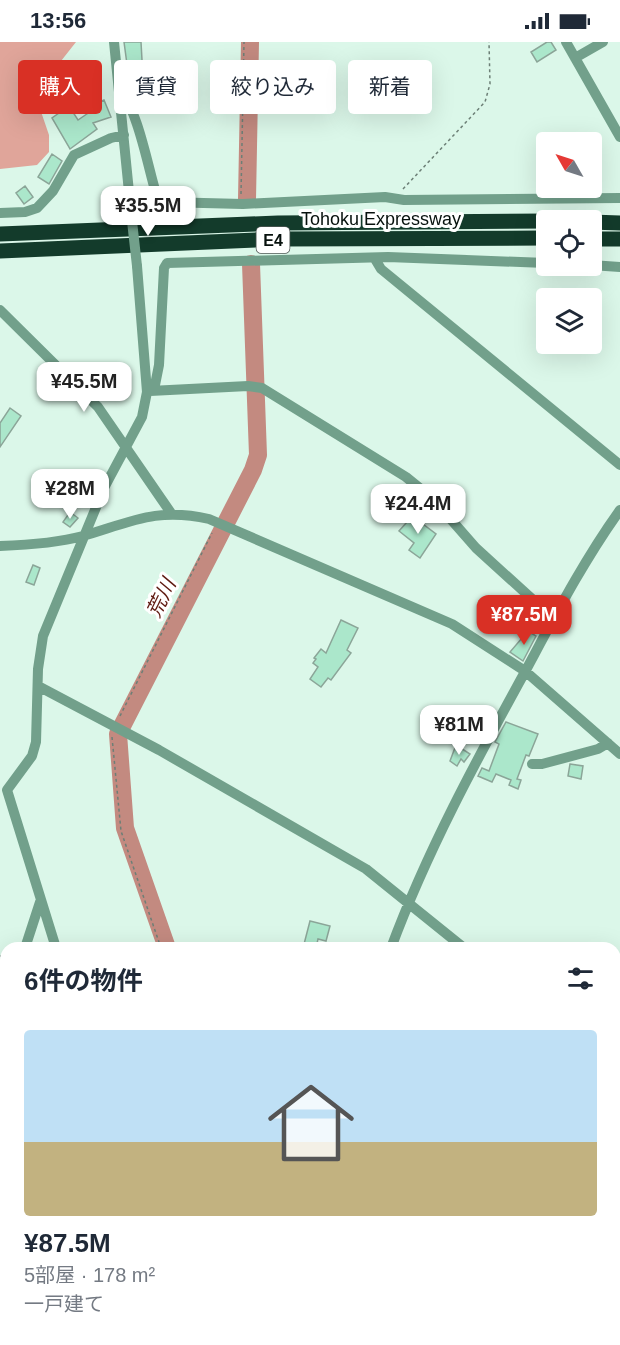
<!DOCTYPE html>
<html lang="ja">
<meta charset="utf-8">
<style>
:root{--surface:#fff;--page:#f2f2f3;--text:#1f2937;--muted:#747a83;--line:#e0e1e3;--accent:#d93025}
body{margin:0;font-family:Helvetica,"Noto Sans JP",sans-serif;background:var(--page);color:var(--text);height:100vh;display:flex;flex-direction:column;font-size:22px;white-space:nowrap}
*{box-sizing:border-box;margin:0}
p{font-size:20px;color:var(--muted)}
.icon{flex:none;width:33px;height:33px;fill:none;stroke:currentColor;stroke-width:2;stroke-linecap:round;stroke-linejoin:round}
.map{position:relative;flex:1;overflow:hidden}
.side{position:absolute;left:0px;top:900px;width:621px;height:404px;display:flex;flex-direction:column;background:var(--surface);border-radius:18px 18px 0 0;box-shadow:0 6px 24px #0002}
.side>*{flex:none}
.banner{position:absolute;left:18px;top:18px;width:585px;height:54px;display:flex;gap:12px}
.needle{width:39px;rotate:309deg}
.controls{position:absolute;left:536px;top:90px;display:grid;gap:12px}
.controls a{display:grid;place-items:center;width:66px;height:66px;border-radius:6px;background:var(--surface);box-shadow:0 6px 24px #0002;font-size:30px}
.price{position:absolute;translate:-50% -51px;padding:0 14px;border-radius:12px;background:#fff;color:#222;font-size:20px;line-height:39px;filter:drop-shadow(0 2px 3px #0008)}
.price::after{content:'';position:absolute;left:50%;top:36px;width:18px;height:14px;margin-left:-9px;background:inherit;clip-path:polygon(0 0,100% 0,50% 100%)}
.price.on{background:var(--accent);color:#fff}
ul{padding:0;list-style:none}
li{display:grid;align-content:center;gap:12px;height:318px;padding:0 24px}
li+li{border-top:2px solid var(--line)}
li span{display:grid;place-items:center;height:186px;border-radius:6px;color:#555}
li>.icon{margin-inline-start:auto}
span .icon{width:108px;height:108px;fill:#fffc;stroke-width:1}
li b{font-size:26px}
h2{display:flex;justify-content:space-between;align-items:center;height:72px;padding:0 24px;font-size:26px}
.chip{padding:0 21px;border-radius:6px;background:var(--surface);box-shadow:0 6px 24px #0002;font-size:21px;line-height:54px}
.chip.on{background:var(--accent);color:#fff}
.status{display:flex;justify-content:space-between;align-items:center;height:42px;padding:0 30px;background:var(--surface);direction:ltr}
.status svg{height:16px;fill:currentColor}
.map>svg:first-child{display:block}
</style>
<div class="status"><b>13:56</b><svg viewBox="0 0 49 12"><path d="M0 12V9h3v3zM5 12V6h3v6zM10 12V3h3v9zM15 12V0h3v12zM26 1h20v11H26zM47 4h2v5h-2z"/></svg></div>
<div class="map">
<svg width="620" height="1303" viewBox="0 0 620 1303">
<rect width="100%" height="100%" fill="#dbf7e9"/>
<path fill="#e0a59a" d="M0 0H76L35 52 49 93V110L37 123 0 127Z"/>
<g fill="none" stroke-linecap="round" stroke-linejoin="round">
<path stroke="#c38a80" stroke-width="18" d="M247 157 250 0
M167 906 125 786 118 692 253 428 258 413 251 222
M299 1298 300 1303"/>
</g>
<path fill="#abe7cb" stroke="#8ba598" stroke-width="1.5" d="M124 0H141L143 36 129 37Z
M547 0H551L556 8 537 20 531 10Z
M104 58 111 75 93 81 97 87 70 107 52 76 69 64 78 78 94 67 92 63Z
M52 112 62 119 49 142 38 135Z
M25 144 33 155 24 162 16 151Z
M10 366 21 374 0 405V381Z
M87 437 97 441 86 464 77 460Z
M70 470 78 476 70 485 63 480Z
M416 470 422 475 419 479 436 492 420 516 409 508 414 501 399 489Z
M33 523 40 526 34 543 26 540Z
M341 578 358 586 347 608 351 611 331 638 328 636 321 645 310 637 318 625 313 621 316 617 314 616 321 607 326 611Z
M528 589 536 594 523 619 510 610Z
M506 680 538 692 529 714 526 713 517 737 521 738 518 747 509 743 511 738 496 732 492 740 478 734 482 726 489 729 499 702 495 700Z
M456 703 470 712 464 720 461 717 457 724 450 719Z
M570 722 583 724 581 737 568 734Z
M310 879 330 884 326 899 318 897 316 906H303Z"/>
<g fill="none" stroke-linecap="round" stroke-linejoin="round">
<path stroke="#6c7f76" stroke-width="1.5" stroke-dasharray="3 3" stroke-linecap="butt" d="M403 147 485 60 490 42 489 0
M241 152 244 0
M120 674 212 491
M112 695 121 789 161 906
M0 914 6 915"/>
<path stroke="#72a08b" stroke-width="10" d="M114 0 131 170
M566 0 620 95
M575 16 603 0
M120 51C137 63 149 130 156 151L164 160 243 162 385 155 404 158 620 156
M0 171 25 170 37 166 53 149 74 113 111 96 124 93
M375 217 381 227 620 423
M591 223 620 225
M0 268 98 365 171 471
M154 348 159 323 164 226 167 221 388 215 546 221
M150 349 248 344 262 346 406 435 433 457 476 506 553 576
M0 504C27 503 57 501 83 494 131 480 157 465 209 477L452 582 525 629 620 712
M38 644 159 708 366 827 464 906
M532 722H542L598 707 608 701
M25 906 40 860
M56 906 7 748 32 714 36 700 38 627 43 594 104 446 142 375 147 350 137 224
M391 906C427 809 476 719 526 628 555 574 584 518 620 468
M0 1004 6 980
M615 1031 620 1035
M615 1073 620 1072
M0 1081 6 1082
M0 1242 6 1243
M615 1261 620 1265
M177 1298 178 1303
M397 1298 405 1303
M154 1303 158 1298"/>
<path stroke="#133b2b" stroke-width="15" d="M591 180 620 181
M0 192 278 181 546 179
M591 197H620
M0 209 279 197 546 196"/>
<path stroke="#72a08b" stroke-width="10" d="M131 170 137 224"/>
</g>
<g text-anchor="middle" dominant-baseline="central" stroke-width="6" stroke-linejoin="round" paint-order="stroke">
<rect fill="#fff" stroke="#515856" stroke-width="1.5" x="256.5" y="185" width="33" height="26" rx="4.5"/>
<g font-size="16" font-weight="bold" fill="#07110d">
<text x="273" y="198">E4</text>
</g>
<g font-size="18" fill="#07110d" stroke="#fff">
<text x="381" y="177">Tohoku Expressway</text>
</g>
<g font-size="20" font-style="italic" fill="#5e1910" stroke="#fff">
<text transform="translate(161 556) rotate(-64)">荒川</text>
</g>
</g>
</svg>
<div class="controls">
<a><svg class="needle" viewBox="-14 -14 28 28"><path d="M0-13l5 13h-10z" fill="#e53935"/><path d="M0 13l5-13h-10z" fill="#747a83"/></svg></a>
<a><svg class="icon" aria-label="locate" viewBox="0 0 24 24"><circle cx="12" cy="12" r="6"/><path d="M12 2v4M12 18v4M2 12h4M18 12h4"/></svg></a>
<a><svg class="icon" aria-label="layers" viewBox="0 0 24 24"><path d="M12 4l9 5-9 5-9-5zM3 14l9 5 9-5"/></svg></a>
</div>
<b class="price" style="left:148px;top:195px">¥35.5M</b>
<b class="price" style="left:84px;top:371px">¥45.5M</b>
<b class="price" style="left:70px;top:478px">¥28M</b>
<b class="price" style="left:418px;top:493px">¥24.4M</b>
<b class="price on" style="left:524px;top:604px">¥87.5M</b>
<b class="price" style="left:459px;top:714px">¥81M</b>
<div class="banner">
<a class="chip on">購入</a>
<a class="chip">賃貸</a>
<a class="chip">絞り込み</a>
<a class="chip">新着</a>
</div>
<section class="side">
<h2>6件の物件<svg class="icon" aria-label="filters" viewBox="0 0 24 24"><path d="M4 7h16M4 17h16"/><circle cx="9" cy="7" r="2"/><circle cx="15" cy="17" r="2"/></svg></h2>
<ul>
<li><span style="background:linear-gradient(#bfe0f5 60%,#c2b280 0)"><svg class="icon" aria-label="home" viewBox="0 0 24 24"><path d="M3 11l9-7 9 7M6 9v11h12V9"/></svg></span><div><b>¥87.5M</b><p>5部屋 · 178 m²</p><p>一戸建て</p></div></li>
</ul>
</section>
</div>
